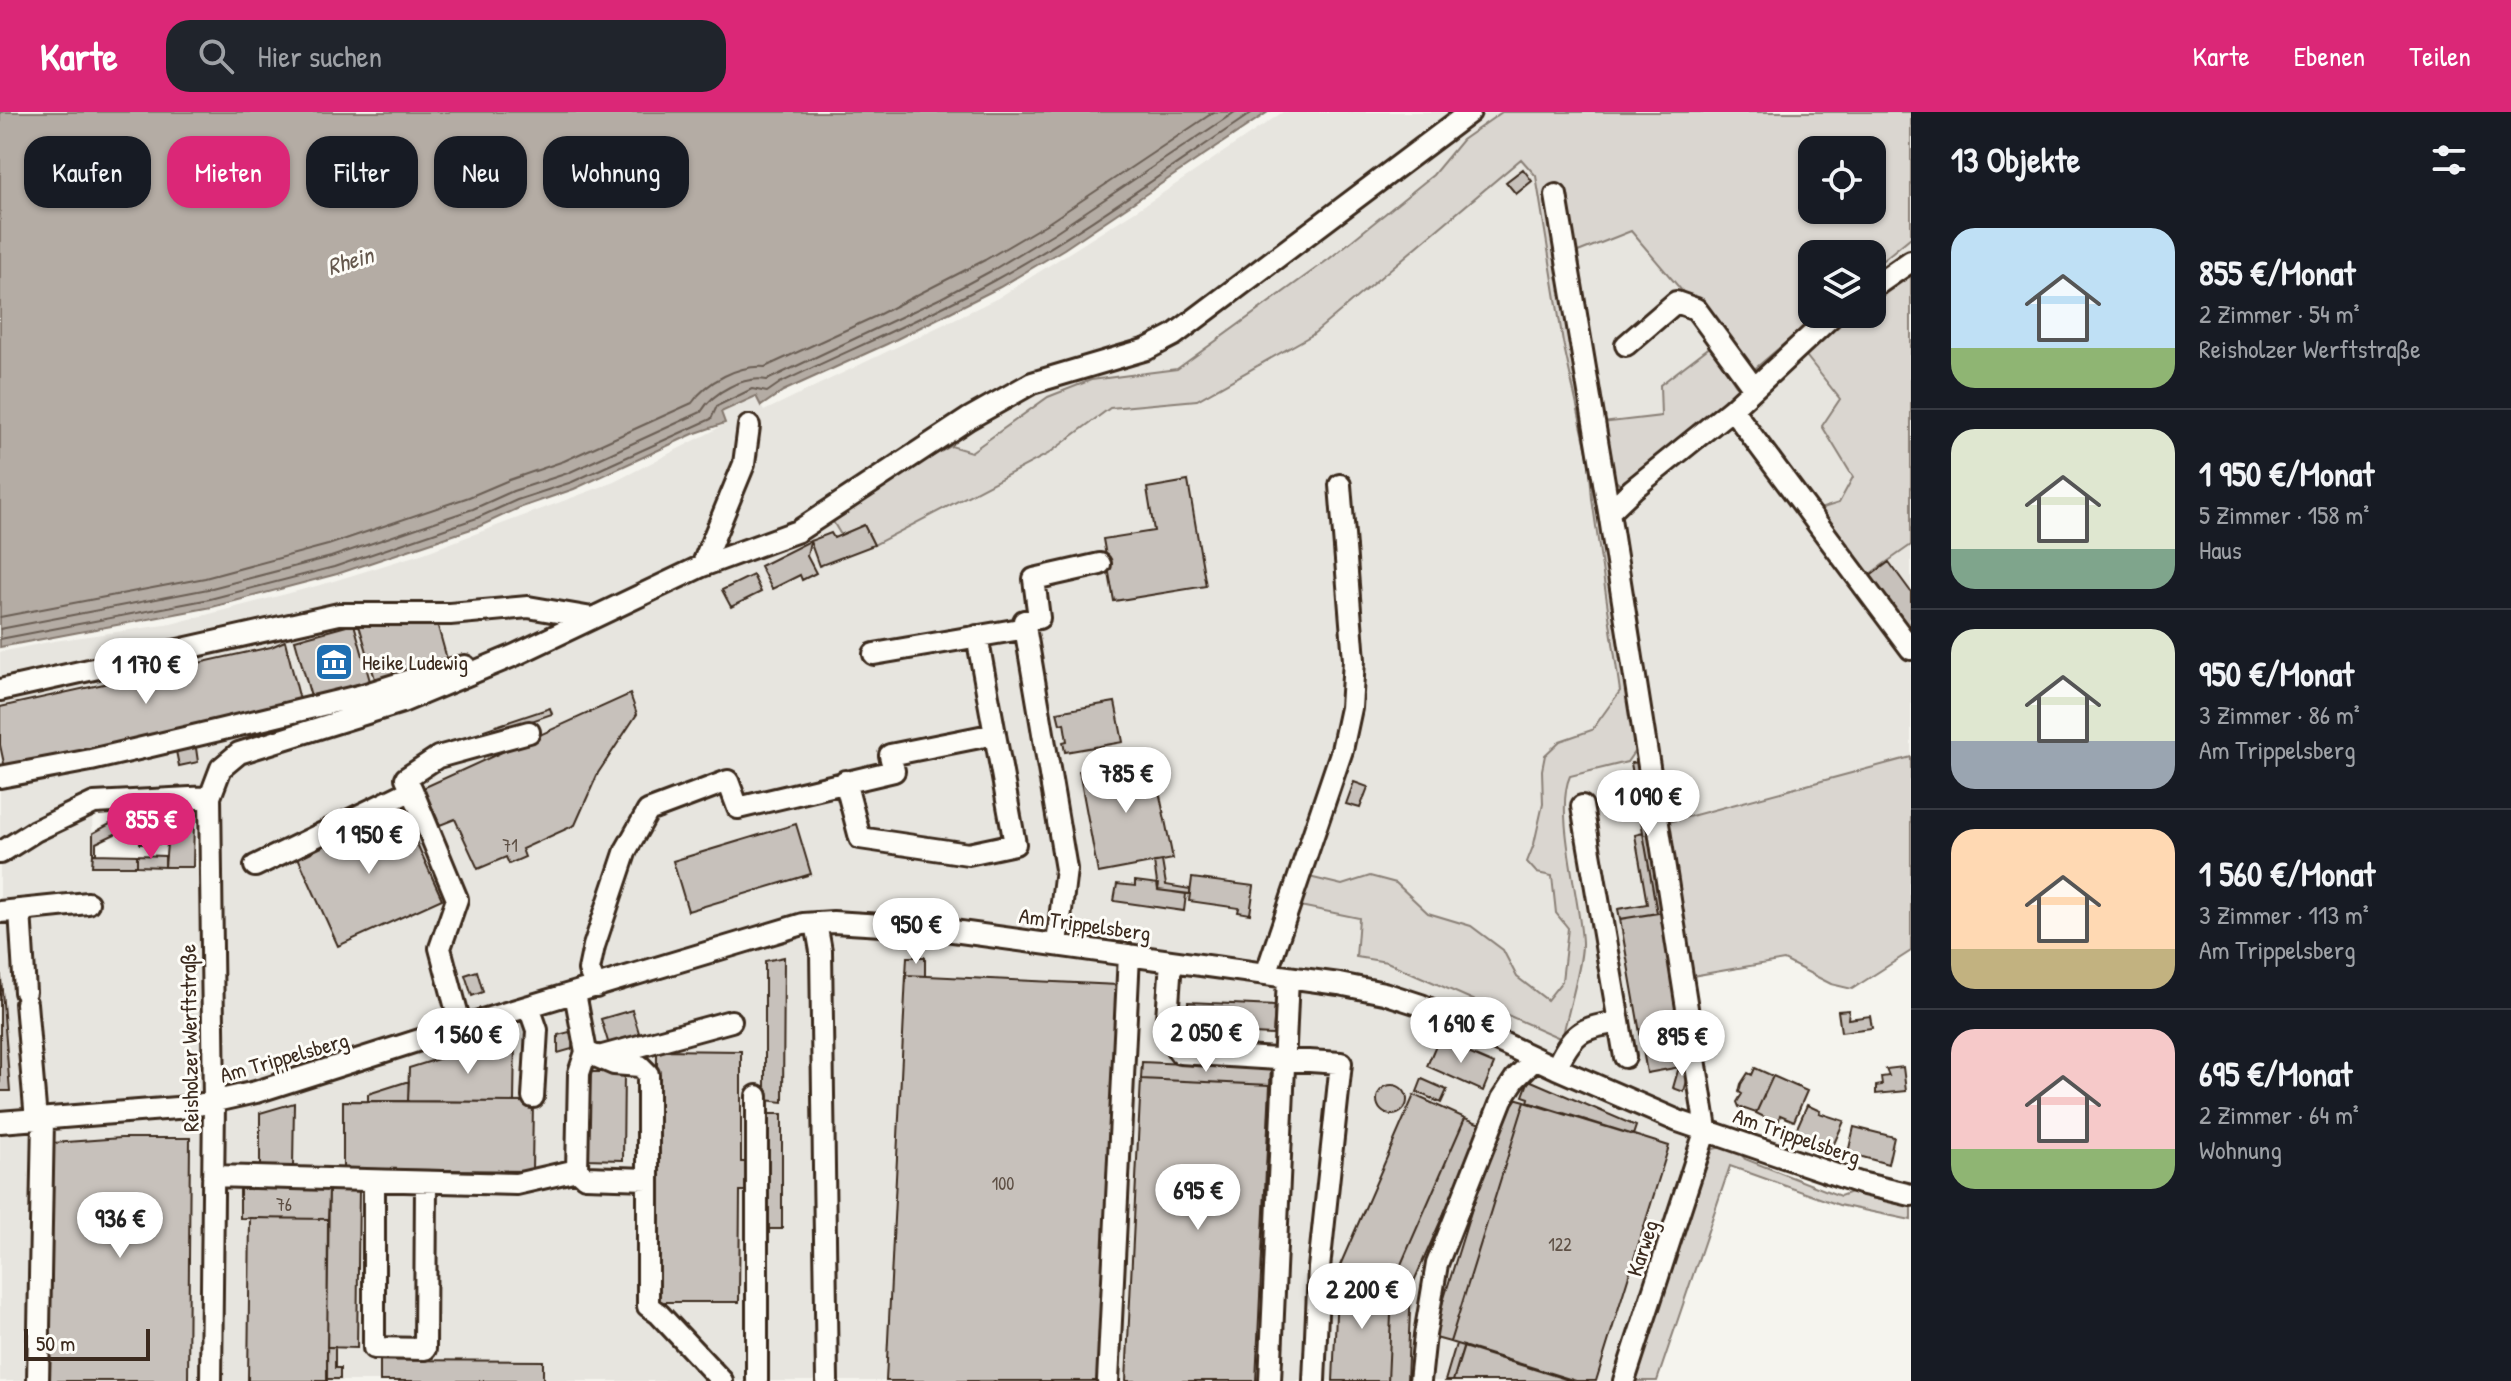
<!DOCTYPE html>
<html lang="de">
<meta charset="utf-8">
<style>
:root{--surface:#171b24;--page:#20242c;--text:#f1f3f6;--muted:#9ea1a6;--line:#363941;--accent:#db2777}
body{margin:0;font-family:"Patrick Hand",sans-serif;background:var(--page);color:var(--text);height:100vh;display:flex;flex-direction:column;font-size:30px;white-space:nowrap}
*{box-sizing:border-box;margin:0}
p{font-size:26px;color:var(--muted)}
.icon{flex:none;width:44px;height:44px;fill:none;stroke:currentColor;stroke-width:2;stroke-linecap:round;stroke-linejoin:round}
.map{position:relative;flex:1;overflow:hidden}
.panel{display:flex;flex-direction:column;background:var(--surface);width:600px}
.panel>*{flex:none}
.guide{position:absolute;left:24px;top:24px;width:760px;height:72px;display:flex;gap:16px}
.buttons{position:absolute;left:1798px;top:24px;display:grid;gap:16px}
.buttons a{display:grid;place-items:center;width:88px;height:88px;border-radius:16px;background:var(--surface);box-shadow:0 2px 6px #0004;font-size:40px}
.scale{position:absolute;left:24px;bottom:20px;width:126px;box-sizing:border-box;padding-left:8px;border:4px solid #3b2a1e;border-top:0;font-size:22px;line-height:28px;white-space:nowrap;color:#3b2a1e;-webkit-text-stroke:6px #fdfcf7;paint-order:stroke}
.price{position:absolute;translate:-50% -68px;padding:0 18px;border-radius:28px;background:#fff;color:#222;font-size:26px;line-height:52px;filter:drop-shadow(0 2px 4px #0008)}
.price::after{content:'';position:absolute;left:50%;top:48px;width:24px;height:18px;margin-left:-12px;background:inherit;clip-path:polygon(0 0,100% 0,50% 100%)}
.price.selected{background:var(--accent);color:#fff}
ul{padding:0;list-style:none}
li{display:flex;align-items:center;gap:24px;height:200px;padding:0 40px}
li+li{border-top:2px solid var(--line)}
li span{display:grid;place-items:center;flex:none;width:224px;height:160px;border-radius:24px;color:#555}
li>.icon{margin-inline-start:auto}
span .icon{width:96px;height:96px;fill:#fffc;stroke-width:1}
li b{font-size:34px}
h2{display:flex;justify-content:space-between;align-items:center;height:96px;padding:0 40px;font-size:34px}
.tag{padding:0 28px;border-radius:24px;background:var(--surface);box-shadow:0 2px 6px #0004;font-size:28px;line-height:72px}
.tag.selected{background:var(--accent);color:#fff}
header{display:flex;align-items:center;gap:48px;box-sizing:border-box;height:112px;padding:0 40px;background:var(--accent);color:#fff}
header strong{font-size:38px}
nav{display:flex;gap:44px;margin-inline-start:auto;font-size:28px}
.search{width:560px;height:72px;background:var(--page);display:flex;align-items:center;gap:20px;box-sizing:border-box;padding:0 28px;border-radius:24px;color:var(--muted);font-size:30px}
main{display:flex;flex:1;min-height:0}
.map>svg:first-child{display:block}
</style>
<header>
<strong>Karte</strong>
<div class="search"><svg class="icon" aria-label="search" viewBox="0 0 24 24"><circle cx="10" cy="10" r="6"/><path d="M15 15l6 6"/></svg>Hier suchen</div>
<nav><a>Karte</a><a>Ebenen</a><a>Teilen</a></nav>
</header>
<main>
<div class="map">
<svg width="1911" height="1269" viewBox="0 0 1911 1269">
<rect width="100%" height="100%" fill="#f5f4ee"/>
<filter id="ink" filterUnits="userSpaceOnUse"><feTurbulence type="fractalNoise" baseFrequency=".0125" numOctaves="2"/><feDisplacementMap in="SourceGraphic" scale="16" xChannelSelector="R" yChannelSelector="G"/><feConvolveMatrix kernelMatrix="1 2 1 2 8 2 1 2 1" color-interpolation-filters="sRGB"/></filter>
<g filter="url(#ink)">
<path fill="#e7e5df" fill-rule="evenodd" d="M1283 0H1911V645L1665 711 1699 986 1677 1002 1404 882 801 804 208 986 0 1002V540L54 529 171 512 324 472 424 441 614 370 713 319 725 311 721 301 756 284 764 299 998 186 1154 87ZM1812 38H1872V98H1812ZM1812 142H1872V202H1812ZM92 691 215 696 213 753 194 756 93 754Z
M806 819 938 823 1332 880 1390 895 1698 1028 1616 1269H222L224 996Z
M206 1001 203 1269H0V1017Z"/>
<path fill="#dad6d0" stroke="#8a8077" stroke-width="2" fill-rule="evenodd" d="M1502 0H1911V125L1872 157V142H1812V202H1819L1751 260 1631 119 1573 142 1602 311 1661 304 1660 273 1711 234 1739 278 1624 376 1596 352 1643 617 1634 640 1627 650 1570 664C1554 699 1580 788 1582 830 1583 851 1567 903 1562 927L1387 850 1356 845 1359 806 1300 794 1309 765 1342 773 1370 764 1396 771 1428 801 1471 814 1503 838 1517 865 1547 888 1562 869 1568 816 1556 801 1552 764 1537 761 1527 750 1534 732 1543 692 1542 658 1545 643 1560 629 1592 618 1620 579 1592 387 1589 349 1563 230 1536 64 1521 47 1312 223 1197 288 1110 296 1048 342 874 433 864 413 841 423 832 408 916 353 951 334 971 340 1048 285 1091 268 1177 257 1329 147 1433 63 1462 28ZM1812 38H1872V98H1812Z
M1911 153V433L1864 466 1813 399 1839 391 1853 365 1822 314 1840 287 1800 236 1845 202H1872V182Z
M1911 645V839L1852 877 1831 872 1784 848 1692 864 1665 711Z
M1727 1034H1734L1745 1047 1840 1084 1851 1080 1911 1095V1108L1839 1093 1730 1054 1657 1269H1629L1713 1037Z"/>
<path fill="#b4aca4" stroke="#84786e" stroke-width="2" d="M0 0H1268L1064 137 1000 175 887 232 783 279 761 294 756 284 721 300 725 311 693 322 574 377 519 396 480 414 337 462 212 495 0 535Z"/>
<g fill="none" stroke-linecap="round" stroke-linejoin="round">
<path stroke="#6b5e54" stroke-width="2" d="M0 505 205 466 328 433 469 385 509 368 564 349 692 291C707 269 739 253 765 255L874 205 985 148 1048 111 1214 0
M0 517 208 477 331 445 473 397 513 379 568 361 701 300C713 280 743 264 767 268L941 186 991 159 1054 121 1235 0
M0 527 210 487 334 455 477 406 517 388 572 370 711 307 717 294 752 277 767 280 780 271C851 237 924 207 993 169 1084 119 1168 57 1253 0"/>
</g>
<path fill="#c7c1bb" stroke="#3b2a1e" stroke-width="2" d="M1523 57 1532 69 1516 82 1506 70Z
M1188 369 1206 474 1114 489 1103 427 1154 419 1147 376Z
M864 413 874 433 819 454 810 429 831 421 834 426Z
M810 429 807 444 816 461 802 468 800 463 772 477 760 454Z
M1889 450 1911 480V520L1865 468Z
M753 463 761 480 731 495 722 478Z
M437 511 447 547 375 567 359 513Z
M354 512 370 569 311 585 295 528Z
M285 529 300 588 127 630 5 656 0 633V595L271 535Z
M630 582 637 602 598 661 575 713 522 737 525 745 509 752 506 745 478 757 455 707 440 713 423 676Z
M1115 590 1123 630 1065 640 1063 630 1067 629 1064 611 1060 612 1057 600Z
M550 596 552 602 485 625 484 618Z
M196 636 198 650 179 654 176 639Z
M1152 645 1173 747 1098 761 1079 659Z
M1639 650 1665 800 1657 801 1631 651Z
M1354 670 1368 675 1360 696 1346 692Z
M400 694 442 787 338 834 296 741Z
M140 699 188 700 194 705 193 755H165L167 732H140Z
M132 700V721H117L96 731V742H93V721Z
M796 712 811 762 688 799 673 749Z
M1643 721 1657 801 1620 807 1618 797 1647 792 1635 723Z
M93 742 137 743V754H92Z
M137 743 165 744V755L137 754Z
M1162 749 1166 773 1190 777V782L1158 778 1154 750Z
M1192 766 1254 774 1250 802 1238 800 1239 796 1189 789Z
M1135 769 1159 772 1158 778 1186 782 1184 799 1114 789 1117 772 1135 774Z
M1665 800 1691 953 1647 961 1620 807Z
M784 845 783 990 765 988V849Z
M907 845H925V864L906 863Z
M0 853 10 979H0Z
M477 859 483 880 472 884 465 863Z
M906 863 1118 873 1100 1269H886Z
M1188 890 1275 894 1273 923 1187 919Z
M632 898 640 924 609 933 601 907Z
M1849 898 1848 907 1870 904 1872 916 1841 920 1838 899Z
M569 920 573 924 572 937 558 941V923Z
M515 923 514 990 408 989 409 956Z
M1438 928 1494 952 1483 979 1427 954Z
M657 938 741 939V1050H750V1064H745V1079H740L739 1190H656Z
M1142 950 1271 956 1270 973 1141 967Z
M1691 953 1684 980 1673 976 1679 955Z
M1903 955 1906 979 1876 982V974L1882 973 1881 965 1889 964 1886 957Z
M1755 956 1773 964 1756 1001 1739 995 1737 990 1742 982 1739 980 1741 972 1748 961 1752 963Z
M586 960H624L623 1048 585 1047Z
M1773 964 1807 979 1794 1009 1780 1003 1779 1008 1774 1010 1756 1001Z
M1141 967 1270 973 1256 1269H1126Z
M1422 967 1447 978 1441 991 1417 980Z
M1529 968 1636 1014 1633 1023 1528 991 1529 986 1523 984Z
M409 969 408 989H368V982Z
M1377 988a15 15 0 1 1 30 0a15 15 0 1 1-30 0Z
M1414 983 1465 1006 1389 1180 1338 1158Z
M1507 984 1525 989 1450 1230 1432 1225Z
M343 989 533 990 532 1059 343 1057Z
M1525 989 1669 1034 1596 1269H1576L1450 1230Z
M294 991 293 1055H260V1001Z
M1807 993 1820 999 1819 1001 1844 1009 1833 1034 1796 1018Z
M768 1002H782V1117H767Z
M1465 1006 1483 1013 1411 1176 1407 1269H1388L1392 1181 1389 1180Z
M1854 1015 1894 1025 1888 1052 1848 1041Z
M121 1026H190L188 1269H50L53 1031Z
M240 1077H329L328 1107 240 1106Z
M329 1077H359L357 1236 327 1235Z
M250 1106 328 1107 327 1269H248Z
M1338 1158 1392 1181 1388 1269H1333Z
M1456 1232 1464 1234 1453 1269H1445Z
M327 1235H335V1256H340V1267H327Z
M1463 1235 1572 1269H1453Z
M380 1248 543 1249V1269H380Z"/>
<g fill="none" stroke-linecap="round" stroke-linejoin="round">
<defs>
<path id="minor" d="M1556 83 1609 400
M1872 176 1911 149
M1626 233 1676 190 1696 197 1754 276
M1732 297 1911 537
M702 454 744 352 749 314
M874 542 1026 516
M0 578 339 502H450L528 495 592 506
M0 665 91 648 219 618 363 583 426 563 465 554
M845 669 860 726 968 742 1015 732 977 524
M412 678 406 666 438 645 529 620
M1582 694 1625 945
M0 741 35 719 94 691 210 685
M255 754 412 678 457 787 440 836 461 915
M20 798 25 880
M0 800 88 791
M816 811 821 839 827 1269
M1057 832 1066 757 1024 509 1039 506 1034 467 1100 452
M1171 849 1166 921 1180 941 1341 951 1319 1156 1314 1269
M1266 862 1342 638 1351 596 1354 548 1340 373
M596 875 589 858 594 834 626 738 648 699 728 669 738 696 894 659 890 643 995 622
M575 881 586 940 579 961 577 1058 585 1065 648 1067V962L640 954 614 952 586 940
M26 891 36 1008
M529 895 537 918 533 985
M599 945 731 909
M1556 956C1572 922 1581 914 1619 911
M0 1010 189 995 256 980 486 907 803 812 833 810 931 816 1339 872 1384 881 1421 893 1556 956 1678 1009 1860 1071 1911 1083
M213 1064 516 1072 577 1058
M648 1067V1194L659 1202 722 1269
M374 1069V1236L425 1237 426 1070
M38 1269 43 1008
M211 1269 214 990 210 685 221 656 239 641 402 590 515 543 702 454 798 419 968 307 1032 271 1147 237 1174 223 1470 0
M757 1269V984
M1108 1269 1129 843
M1270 1269 1288 865
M1420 1269 1425 1223 1437 1152 1502 987 1515 967 1535 947
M1624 1269 1706 1017 1609 400 1633 377 1732 297 1834 202"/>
</defs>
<use href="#minor" stroke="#3b2a1e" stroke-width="26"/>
<use href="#minor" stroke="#fdfcf7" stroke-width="20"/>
</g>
</g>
<defs>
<symbol id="museum-square" viewBox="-11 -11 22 22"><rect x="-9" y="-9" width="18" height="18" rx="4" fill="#1f6fb2" stroke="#fdfcf7"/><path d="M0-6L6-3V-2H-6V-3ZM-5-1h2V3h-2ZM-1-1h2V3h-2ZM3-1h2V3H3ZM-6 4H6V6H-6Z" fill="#fff"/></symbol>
</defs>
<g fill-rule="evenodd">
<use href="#museum-square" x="312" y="528" width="44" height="44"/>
</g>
<g text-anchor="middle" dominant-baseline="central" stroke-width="6" stroke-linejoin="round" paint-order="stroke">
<g font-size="18" fill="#5e5045">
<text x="510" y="733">71</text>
<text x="1003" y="1071">100</text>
<text x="284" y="1092">76</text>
<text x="1560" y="1132">122</text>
</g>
<g font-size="22" fill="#3b2a1e" stroke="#fdfcf7" text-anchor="start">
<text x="362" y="550">Heike Ludewig</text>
</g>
<g font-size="22" fill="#3b2a1e" stroke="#fdfcf7">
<text transform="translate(1085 812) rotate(8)">Am Trippelsberg</text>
<text transform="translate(189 926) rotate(-91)">Reisholzer Werftstraße</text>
<text transform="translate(284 945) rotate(-16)">Am Trippelsberg</text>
<text transform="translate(1797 1024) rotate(19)">Am Trippelsberg</text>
<text transform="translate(1642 1136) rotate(-72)">Karweg</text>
</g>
<g font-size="24" font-style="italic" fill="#65584d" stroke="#fdfcf7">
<text transform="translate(350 148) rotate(-17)">Rhein</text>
</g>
</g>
</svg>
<div class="buttons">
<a><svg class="icon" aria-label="locate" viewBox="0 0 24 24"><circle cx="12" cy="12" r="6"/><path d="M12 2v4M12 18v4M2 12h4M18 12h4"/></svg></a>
<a><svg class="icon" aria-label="layers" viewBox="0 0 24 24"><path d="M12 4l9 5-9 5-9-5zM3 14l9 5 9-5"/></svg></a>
</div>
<div class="scale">50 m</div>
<b class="price" style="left:146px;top:594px">1 170 €</b>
<b class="price" style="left:1126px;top:703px">785 €</b>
<b class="price" style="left:1648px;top:726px">1 090 €</b>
<b class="price selected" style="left:151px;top:749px">855 €</b>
<b class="price" style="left:369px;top:764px">1 950 €</b>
<b class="price" style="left:916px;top:854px">950 €</b>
<b class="price" style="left:1461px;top:953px">1 690 €</b>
<b class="price" style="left:1206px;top:962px">2 050 €</b>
<b class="price" style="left:468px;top:964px">1 560 €</b>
<b class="price" style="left:1682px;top:966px">895 €</b>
<b class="price" style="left:1198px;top:1120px">695 €</b>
<b class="price" style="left:120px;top:1148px">936 €</b>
<b class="price" style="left:1362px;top:1219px">2 200 €</b>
<div class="guide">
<a class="tag">Kaufen</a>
<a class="tag selected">Mieten</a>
<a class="tag">Filter</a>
<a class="tag">Neu</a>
<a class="tag">Wohnung</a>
</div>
</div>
<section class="panel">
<h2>13 Objekte<svg class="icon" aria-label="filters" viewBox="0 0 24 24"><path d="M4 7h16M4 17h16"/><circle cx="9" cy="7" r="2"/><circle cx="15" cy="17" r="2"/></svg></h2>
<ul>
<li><span style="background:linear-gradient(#bfe0f5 75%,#8fb573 0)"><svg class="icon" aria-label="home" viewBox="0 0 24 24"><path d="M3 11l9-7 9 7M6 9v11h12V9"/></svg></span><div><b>855 €/Monat</b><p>2 Zimmer · 54 m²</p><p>Reisholzer Werftstraße</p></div></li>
<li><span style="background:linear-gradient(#dfe7d0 75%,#7fa58c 0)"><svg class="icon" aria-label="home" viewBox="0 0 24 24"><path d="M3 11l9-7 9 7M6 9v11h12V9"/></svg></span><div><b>1 950 €/Monat</b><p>5 Zimmer · 158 m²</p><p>Haus</p></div></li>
<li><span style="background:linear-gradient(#dfe7d0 70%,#9aa5b1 0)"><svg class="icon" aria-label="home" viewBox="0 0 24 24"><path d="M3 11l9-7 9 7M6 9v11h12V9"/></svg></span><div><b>950 €/Monat</b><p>3 Zimmer · 86 m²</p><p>Am Trippelsberg</p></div></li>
<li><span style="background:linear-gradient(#ffd9b3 75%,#c2b280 0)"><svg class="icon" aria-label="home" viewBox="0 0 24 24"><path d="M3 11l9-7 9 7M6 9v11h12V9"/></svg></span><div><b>1 560 €/Monat</b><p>3 Zimmer · 113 m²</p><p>Am Trippelsberg</p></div></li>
<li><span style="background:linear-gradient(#f6c9c9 75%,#8fb573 0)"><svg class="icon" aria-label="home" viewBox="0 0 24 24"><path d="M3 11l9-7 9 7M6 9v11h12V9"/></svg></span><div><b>695 €/Monat</b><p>2 Zimmer · 64 m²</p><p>Wohnung</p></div></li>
</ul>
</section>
</main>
